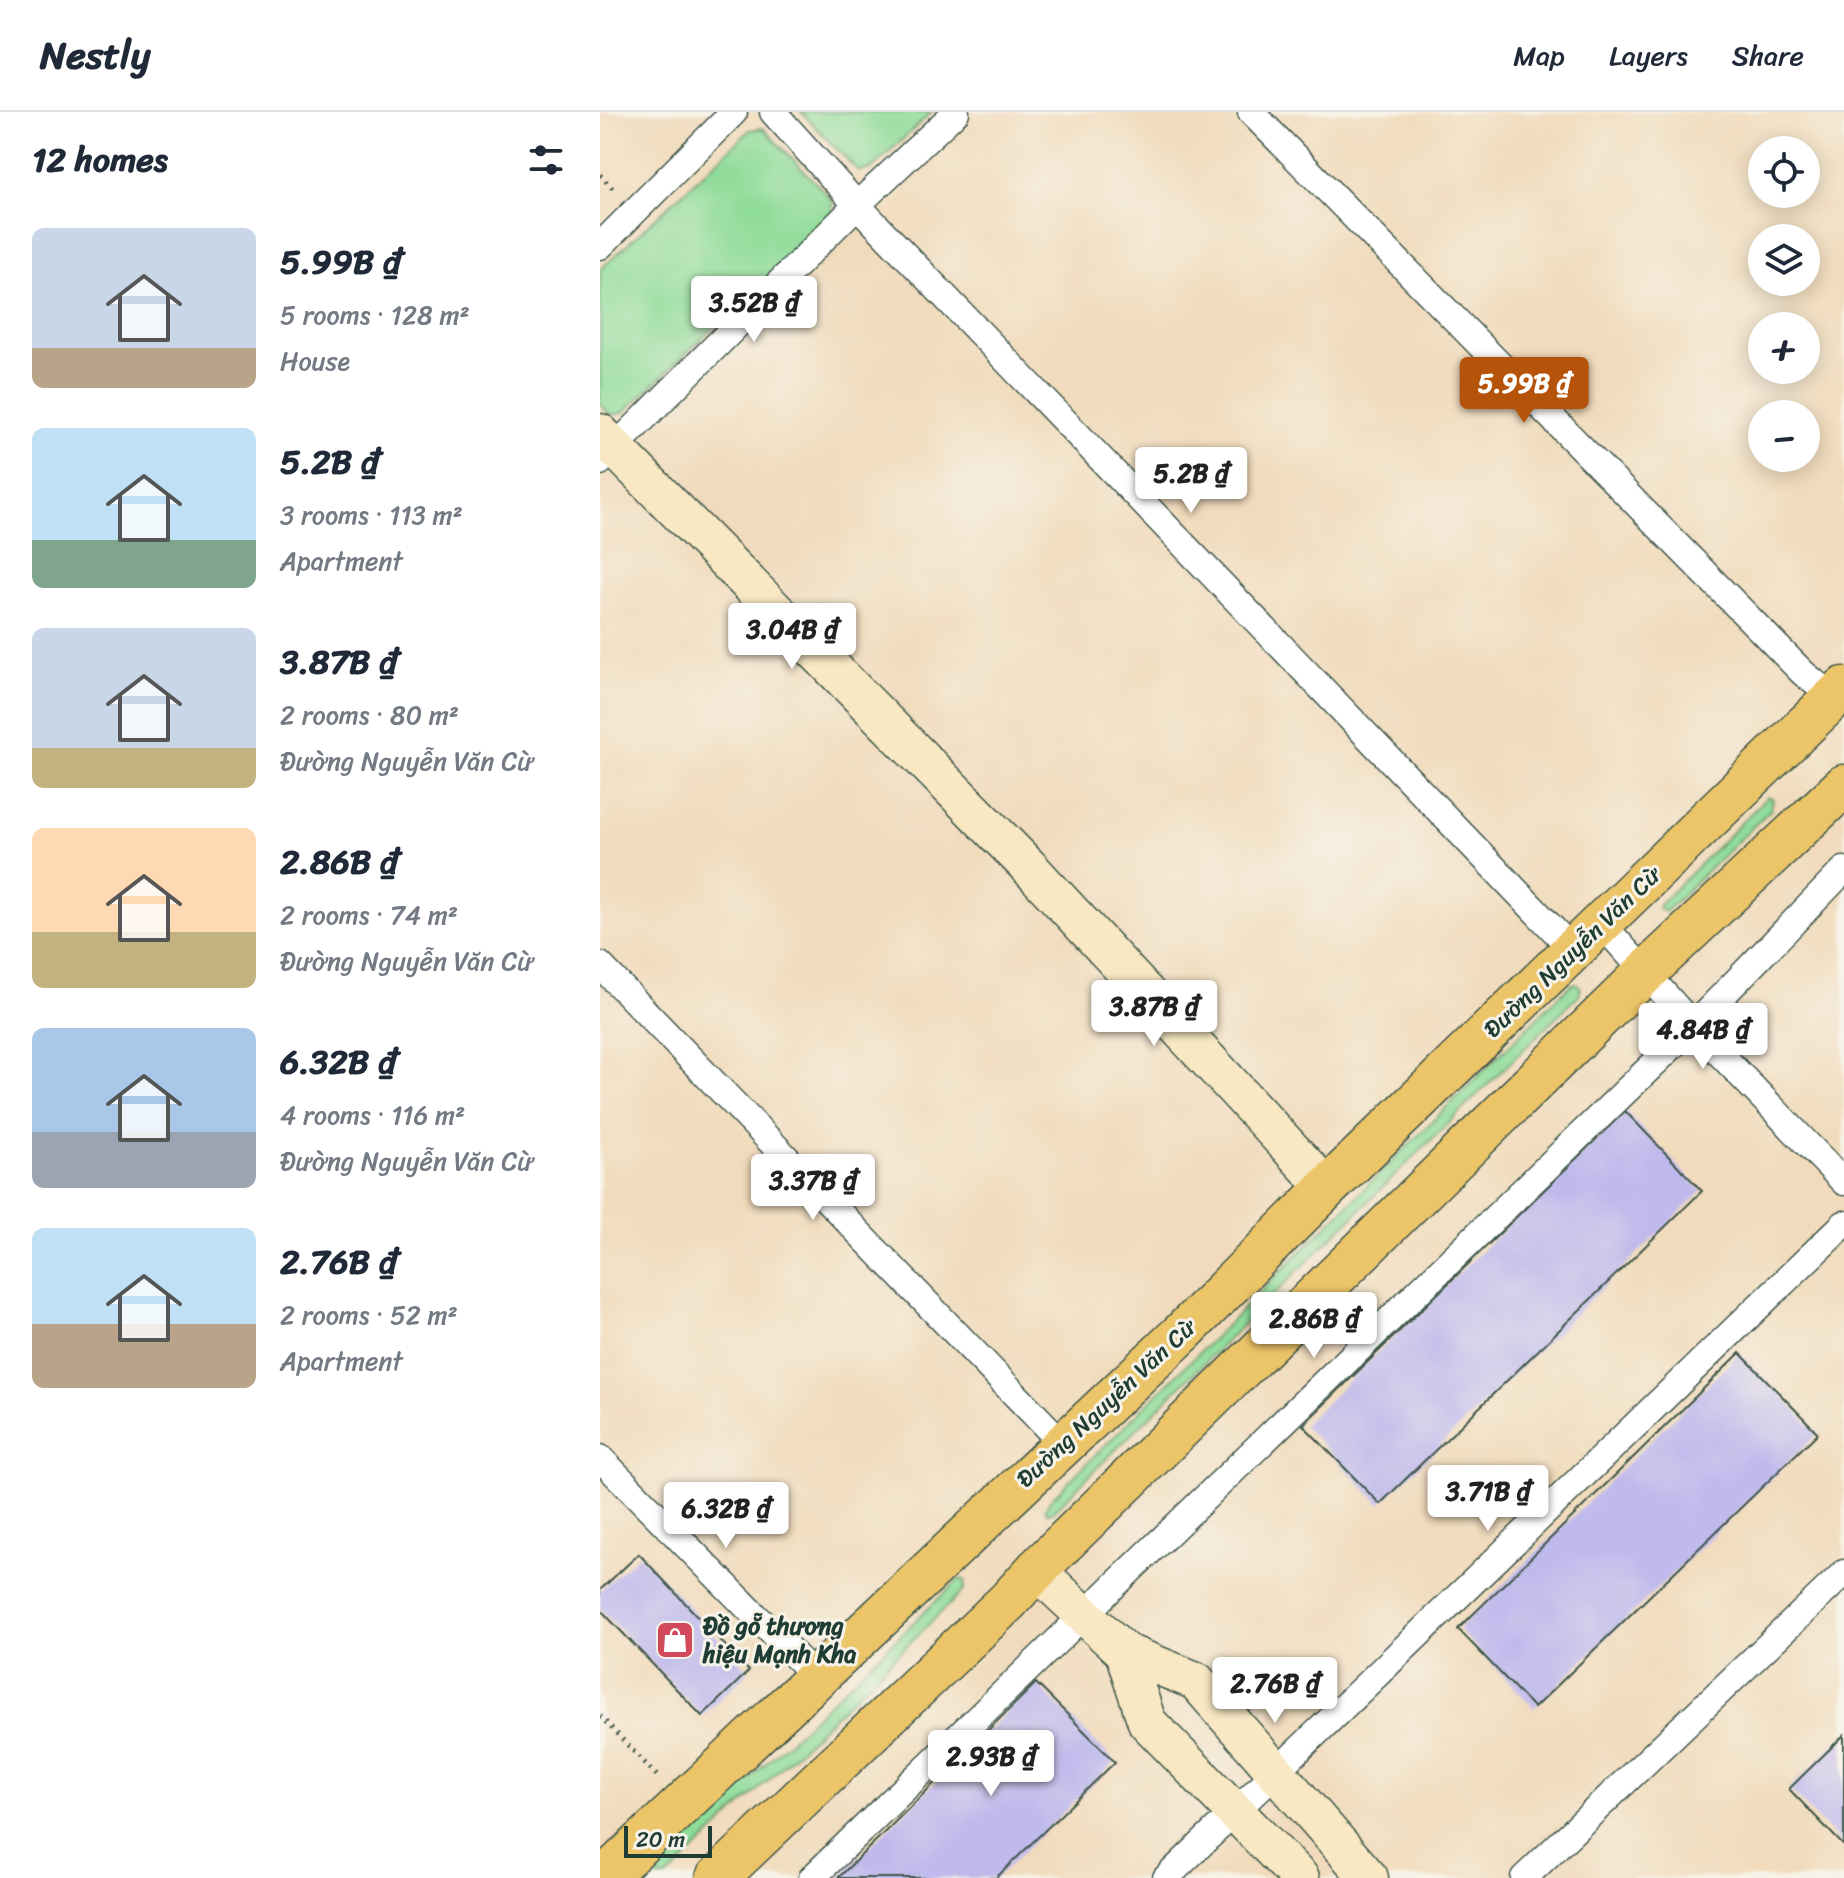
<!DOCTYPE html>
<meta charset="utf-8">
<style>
:root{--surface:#fff;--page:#f2f2f3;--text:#1f2937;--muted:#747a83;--line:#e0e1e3;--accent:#b45309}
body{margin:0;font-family:Sriracha,sans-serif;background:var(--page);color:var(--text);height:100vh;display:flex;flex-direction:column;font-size:30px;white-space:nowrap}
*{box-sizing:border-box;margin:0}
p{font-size:26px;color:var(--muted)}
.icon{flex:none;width:44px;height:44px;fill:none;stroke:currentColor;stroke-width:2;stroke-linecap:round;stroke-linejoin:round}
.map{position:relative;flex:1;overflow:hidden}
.drawer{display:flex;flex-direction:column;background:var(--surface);width:600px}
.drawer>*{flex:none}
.tools{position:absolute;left:1148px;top:24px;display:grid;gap:16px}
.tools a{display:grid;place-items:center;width:72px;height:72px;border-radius:50%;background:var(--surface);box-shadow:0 4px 20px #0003;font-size:40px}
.scale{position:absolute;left:24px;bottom:20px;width:88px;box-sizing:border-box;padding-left:8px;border:4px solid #1f3d34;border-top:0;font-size:22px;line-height:28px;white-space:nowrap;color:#1f3d34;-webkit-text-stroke:6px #f7f3e8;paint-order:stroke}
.price{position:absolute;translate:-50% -68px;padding:0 18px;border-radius:8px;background:#fff;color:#222;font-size:26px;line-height:52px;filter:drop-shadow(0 2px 4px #0008)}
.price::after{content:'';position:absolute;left:50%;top:48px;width:24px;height:18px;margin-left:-12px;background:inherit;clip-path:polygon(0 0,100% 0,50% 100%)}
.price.selected{background:var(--accent);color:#fff}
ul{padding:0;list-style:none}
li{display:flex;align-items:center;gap:24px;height:200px;padding:0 32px}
li span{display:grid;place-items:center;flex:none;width:224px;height:160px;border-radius:12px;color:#555}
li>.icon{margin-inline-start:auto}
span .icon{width:96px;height:96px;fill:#fffc;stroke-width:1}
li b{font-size:34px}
h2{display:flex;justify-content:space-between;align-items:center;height:96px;padding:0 32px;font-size:34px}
header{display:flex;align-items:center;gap:48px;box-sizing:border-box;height:112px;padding:0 40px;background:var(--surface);border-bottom:2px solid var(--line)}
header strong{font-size:38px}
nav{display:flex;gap:44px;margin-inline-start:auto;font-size:28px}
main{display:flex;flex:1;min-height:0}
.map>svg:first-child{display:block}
</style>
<header>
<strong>Nestly</strong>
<nav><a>Map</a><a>Layers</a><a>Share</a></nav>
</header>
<main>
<section class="drawer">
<h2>12 homes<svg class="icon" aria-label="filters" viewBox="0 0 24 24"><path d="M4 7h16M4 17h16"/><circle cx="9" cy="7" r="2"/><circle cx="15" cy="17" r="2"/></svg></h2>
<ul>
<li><span style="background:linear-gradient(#c9d6e8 75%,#b9a48a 0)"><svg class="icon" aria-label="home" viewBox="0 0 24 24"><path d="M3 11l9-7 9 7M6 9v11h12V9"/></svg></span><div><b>5.99B ₫</b><p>5 rooms · 128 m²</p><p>House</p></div></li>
<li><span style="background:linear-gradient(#bfe0f5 70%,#7fa58c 0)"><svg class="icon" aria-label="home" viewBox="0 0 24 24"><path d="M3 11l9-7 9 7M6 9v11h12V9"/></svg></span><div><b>5.2B ₫</b><p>3 rooms · 113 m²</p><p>Apartment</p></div></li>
<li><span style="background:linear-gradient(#c9d6e8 75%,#c2b280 0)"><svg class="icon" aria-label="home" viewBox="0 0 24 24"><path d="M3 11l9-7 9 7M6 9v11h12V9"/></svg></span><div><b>3.87B ₫</b><p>2 rooms · 80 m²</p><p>Đường Nguyễn Văn Cừ</p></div></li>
<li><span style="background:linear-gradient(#ffd9b3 65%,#c2b280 0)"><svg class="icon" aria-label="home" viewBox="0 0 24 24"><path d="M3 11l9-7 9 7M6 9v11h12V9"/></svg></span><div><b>2.86B ₫</b><p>2 rooms · 74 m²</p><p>Đường Nguyễn Văn Cừ</p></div></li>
<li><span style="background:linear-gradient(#a9c7e8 65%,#9aa5b1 0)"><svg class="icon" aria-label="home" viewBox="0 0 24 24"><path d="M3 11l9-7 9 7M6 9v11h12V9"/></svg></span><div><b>6.32B ₫</b><p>4 rooms · 116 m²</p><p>Đường Nguyễn Văn Cừ</p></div></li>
<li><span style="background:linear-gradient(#bfe0f5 60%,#b9a48a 0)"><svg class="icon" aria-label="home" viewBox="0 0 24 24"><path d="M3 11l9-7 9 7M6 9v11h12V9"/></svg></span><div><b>2.76B ₫</b><p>2 rooms · 52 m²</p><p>Apartment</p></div></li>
</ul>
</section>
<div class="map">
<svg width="1244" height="1766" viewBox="0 0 1244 1766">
<rect width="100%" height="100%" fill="#f7f3e8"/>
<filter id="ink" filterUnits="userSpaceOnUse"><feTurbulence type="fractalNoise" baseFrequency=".0125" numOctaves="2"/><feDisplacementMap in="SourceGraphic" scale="16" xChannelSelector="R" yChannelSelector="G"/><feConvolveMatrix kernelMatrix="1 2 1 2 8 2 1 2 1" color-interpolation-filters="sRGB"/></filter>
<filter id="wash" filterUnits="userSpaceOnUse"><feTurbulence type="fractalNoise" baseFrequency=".006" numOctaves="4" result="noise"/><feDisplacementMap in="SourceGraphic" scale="32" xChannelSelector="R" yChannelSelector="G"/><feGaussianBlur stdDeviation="1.8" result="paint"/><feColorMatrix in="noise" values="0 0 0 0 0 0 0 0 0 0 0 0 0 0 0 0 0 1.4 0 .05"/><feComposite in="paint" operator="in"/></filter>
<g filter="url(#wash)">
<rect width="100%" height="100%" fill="#f1dbbc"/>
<path fill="#8fdc99" stroke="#578c66" stroke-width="2" d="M201 0H332L271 57 258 59Z
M163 16 232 88 233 103 23 301 10 303 0 292V158L150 18Z
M1167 685 1173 687 1171 697 1065 800 1058 796 1060 792Z
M976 871 981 876 979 883 452 1400 448 1401 445 1397 450 1388 970 873Z
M359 1467 365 1468 364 1478 67 1766H46Z"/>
<g id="blocks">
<path fill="#c0baec" d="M1025 999 1102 1079 780 1392 703 1313Z
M1140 1241 1218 1321 934 1596 858 1517Z
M39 1442 149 1559 102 1604 0 1497V1478Z
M436 1571 515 1650 396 1766H238Z
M1244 1623V1734L1189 1677Z"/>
</g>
</g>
<g filter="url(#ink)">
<use href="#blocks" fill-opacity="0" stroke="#3e5548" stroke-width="2"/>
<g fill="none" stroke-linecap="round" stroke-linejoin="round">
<defs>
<path id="street" d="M173 0 257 93 973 838
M651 0 1203 561 1234 586
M0 134 134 0
M0 350 257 93 356 0
M1001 811 1093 914 1244 1070
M0 853 462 1331
M0 1346 217 1566
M212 1766 1093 914 1244 758
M566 1766 1244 1112
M924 1766 1244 1461"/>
<path id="secondary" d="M0 321 428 754 727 1076
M436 1458 524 1540 596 1569 769 1766
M524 1540 547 1610 700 1766"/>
<path id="primary" d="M4 1766 582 1221 727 1076 1244 576
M117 1766 408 1489 436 1458 1045 861 1244 674"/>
</defs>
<use href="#street" stroke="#3e5548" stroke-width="29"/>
<use href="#secondary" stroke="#3e5548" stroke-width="41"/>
<use href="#primary" stroke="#3e5548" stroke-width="45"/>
<path stroke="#3e5548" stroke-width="5" stroke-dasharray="2 6" stroke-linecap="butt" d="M0 63 16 80
M0 1604 60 1667"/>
<use href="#street" stroke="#fff" stroke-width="26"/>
<use href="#secondary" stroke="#f8e8c3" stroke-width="38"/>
<use href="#primary" stroke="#edc569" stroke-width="42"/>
</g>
</g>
<defs>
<symbol id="shop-square" viewBox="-11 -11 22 22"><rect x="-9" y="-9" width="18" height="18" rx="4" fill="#d1495b" stroke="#f7f3e8"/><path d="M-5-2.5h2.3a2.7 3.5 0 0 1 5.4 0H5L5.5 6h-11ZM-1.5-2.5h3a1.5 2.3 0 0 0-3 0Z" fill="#fff"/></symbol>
</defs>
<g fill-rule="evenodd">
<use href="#shop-square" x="53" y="1506" width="44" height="44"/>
</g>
<g text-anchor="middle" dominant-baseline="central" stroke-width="6" stroke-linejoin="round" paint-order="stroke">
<g font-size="24" fill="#1f3d34" stroke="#f7f3e8">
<text transform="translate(972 840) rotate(-44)">Đường Nguyễn Văn Cừ</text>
<text transform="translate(506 1291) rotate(-43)">Đường Nguyễn Văn Cừ</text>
</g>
<g font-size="24" font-weight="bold" fill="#1f3d34" stroke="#f7f3e8" text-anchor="start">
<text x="103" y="1514">Đồ gỗ thương<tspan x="103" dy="28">hiệu Mạnh Kha</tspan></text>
</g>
</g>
</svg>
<div class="tools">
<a><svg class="icon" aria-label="locate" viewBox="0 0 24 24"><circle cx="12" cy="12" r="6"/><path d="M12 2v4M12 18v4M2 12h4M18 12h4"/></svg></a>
<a><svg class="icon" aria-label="layers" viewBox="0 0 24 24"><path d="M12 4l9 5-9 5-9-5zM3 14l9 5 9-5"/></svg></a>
<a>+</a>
<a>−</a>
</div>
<div class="scale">20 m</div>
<b class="price" style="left:154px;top:232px">3.52B ₫</b>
<b class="price selected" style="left:924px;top:313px">5.99B ₫</b>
<b class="price" style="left:591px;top:403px">5.2B ₫</b>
<b class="price" style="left:192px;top:559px">3.04B ₫</b>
<b class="price" style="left:554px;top:936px">3.87B ₫</b>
<b class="price" style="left:1103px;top:959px">4.84B ₫</b>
<b class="price" style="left:213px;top:1110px">3.37B ₫</b>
<b class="price" style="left:714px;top:1248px">2.86B ₫</b>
<b class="price" style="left:888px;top:1421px">3.71B ₫</b>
<b class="price" style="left:126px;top:1438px">6.32B ₫</b>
<b class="price" style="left:675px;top:1613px">2.76B ₫</b>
<b class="price" style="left:391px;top:1686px">2.93B ₫</b>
</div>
</main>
